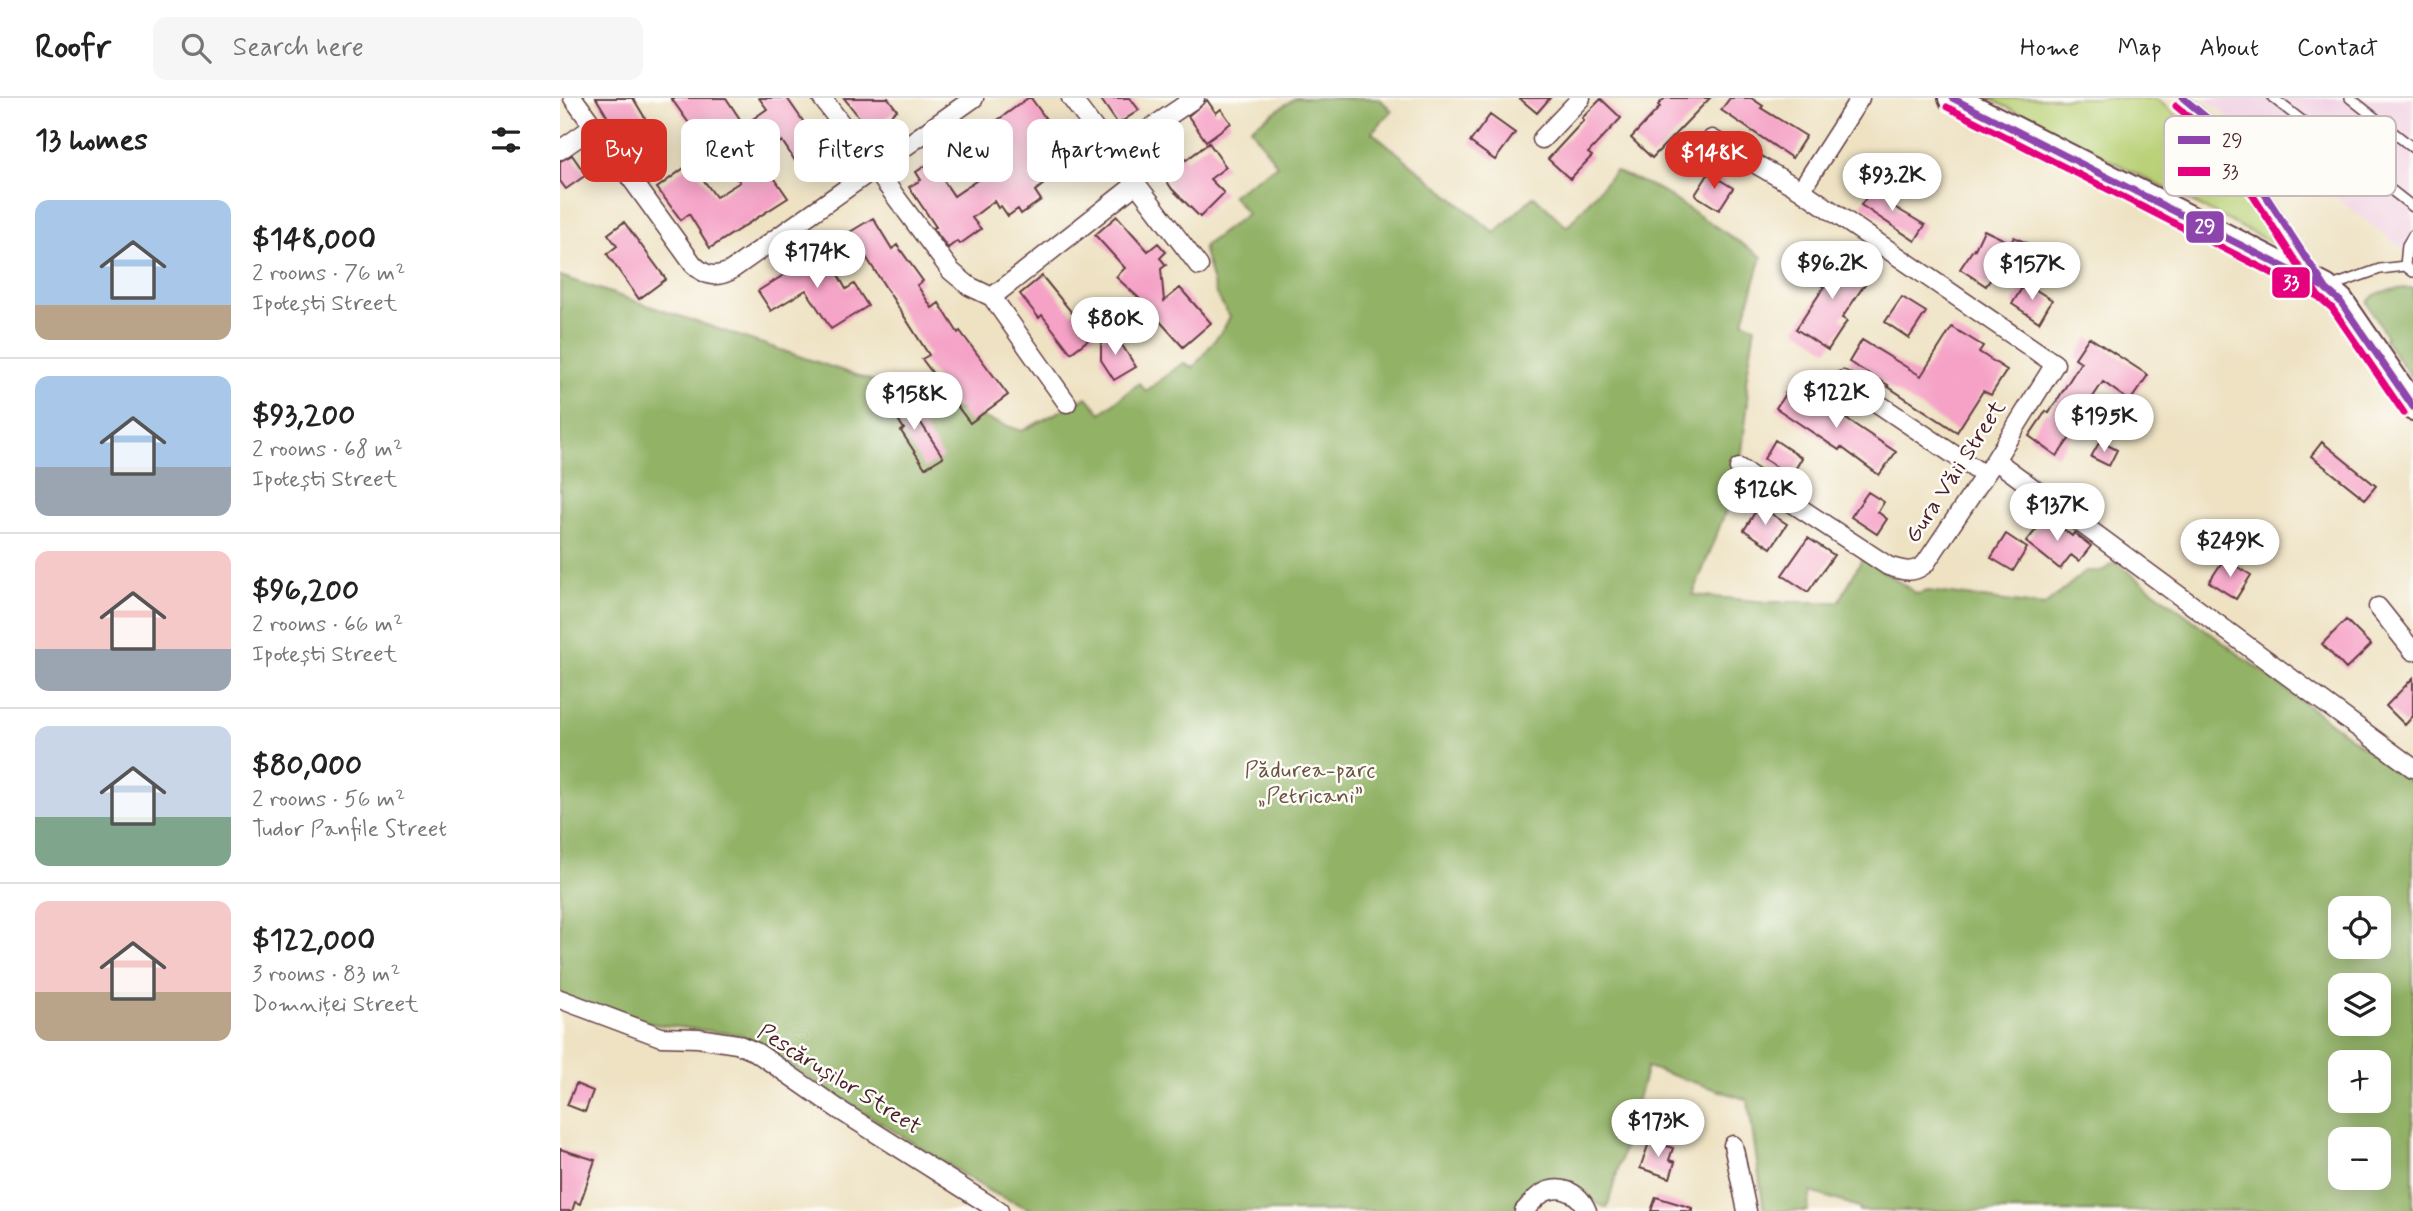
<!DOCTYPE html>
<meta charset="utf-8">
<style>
:root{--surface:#fff;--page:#f6f6f6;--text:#222;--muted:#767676;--line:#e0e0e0;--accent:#d93025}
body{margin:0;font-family:Mynerve,sans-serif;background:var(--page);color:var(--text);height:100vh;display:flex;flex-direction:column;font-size:26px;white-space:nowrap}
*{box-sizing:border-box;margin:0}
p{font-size:23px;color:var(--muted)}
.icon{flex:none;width:38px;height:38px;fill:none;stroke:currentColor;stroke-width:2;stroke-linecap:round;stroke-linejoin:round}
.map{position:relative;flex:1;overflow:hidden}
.panel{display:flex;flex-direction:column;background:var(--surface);width:560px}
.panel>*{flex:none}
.guide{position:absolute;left:21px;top:21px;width:665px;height:63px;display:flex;gap:14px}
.controls{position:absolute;left:1768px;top:798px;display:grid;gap:14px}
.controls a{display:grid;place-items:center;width:63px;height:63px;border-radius:14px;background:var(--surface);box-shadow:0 4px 18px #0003;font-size:35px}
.price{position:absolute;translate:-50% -60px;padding:0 16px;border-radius:24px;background:#fff;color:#222;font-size:23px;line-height:46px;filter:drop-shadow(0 2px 4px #0008)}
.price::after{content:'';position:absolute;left:50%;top:42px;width:21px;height:16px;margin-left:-10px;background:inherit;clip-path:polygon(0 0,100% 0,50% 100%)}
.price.on{background:var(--accent);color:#fff}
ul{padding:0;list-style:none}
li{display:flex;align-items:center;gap:21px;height:175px;padding:0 35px}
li+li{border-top:2px solid var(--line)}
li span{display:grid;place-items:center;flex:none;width:196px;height:140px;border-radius:14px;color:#555}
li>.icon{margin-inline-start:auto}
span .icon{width:84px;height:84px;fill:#fffc;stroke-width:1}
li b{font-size:30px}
h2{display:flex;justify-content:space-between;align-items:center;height:84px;padding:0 35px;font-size:30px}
.pill{padding:0 24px;border-radius:14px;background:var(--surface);box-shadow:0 4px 18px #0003;font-size:24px;line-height:63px}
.pill.on{background:var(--accent);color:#fff}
header{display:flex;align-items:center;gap:42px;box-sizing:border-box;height:98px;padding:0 35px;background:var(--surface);border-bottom:2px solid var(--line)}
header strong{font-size:33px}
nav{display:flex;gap:38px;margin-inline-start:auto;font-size:24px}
.search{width:490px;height:63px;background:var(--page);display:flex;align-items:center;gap:18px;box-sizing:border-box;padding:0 24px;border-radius:14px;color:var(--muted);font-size:26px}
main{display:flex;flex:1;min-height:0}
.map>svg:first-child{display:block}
</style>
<header>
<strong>Roofr</strong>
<div class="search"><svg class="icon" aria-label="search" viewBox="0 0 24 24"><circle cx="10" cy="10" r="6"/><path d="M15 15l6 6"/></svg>Search here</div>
<nav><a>Home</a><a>Map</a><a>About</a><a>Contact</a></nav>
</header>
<main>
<section class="panel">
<h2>13 homes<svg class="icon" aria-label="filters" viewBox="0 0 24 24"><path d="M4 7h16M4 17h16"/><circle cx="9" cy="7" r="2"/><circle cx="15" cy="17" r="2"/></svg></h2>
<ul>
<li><span style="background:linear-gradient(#a9c7e8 75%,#b9a48a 0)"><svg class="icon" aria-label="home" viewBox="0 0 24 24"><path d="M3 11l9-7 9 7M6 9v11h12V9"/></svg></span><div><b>$148,000</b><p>2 rooms · 76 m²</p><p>Ipotești Street</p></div></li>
<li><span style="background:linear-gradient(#a9c7e8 65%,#9aa5b1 0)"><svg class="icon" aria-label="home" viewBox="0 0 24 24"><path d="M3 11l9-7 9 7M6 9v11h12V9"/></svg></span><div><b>$93,200</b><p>2 rooms · 68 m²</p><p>Ipotești Street</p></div></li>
<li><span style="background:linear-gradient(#f6c9c9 70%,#9aa5b1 0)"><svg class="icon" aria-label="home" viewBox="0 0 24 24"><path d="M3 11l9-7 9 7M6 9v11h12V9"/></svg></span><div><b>$96,200</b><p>2 rooms · 66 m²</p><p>Ipotești Street</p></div></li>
<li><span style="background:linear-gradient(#c9d6e8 65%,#7fa58c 0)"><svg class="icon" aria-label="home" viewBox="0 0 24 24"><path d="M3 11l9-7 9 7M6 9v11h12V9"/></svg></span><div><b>$80,000</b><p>2 rooms · 56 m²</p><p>Tudor Panfile Street</p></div></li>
<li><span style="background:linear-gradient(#f6c9c9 65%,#b9a48a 0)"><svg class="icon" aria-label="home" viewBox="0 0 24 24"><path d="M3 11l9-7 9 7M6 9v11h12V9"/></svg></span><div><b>$122,000</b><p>3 rooms · 83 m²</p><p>Domniței Street</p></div></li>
</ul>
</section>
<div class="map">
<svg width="1853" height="1113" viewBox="0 0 1853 1113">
<rect width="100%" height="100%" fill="#fdfcf7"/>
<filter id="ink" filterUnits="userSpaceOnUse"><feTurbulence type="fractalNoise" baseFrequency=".0143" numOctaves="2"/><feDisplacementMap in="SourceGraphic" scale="14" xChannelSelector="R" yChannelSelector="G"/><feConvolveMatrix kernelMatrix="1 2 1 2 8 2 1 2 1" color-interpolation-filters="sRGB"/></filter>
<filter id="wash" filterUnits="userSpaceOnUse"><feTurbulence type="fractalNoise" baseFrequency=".00686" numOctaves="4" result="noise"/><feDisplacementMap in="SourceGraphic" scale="28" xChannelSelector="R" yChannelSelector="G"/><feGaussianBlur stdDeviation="1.57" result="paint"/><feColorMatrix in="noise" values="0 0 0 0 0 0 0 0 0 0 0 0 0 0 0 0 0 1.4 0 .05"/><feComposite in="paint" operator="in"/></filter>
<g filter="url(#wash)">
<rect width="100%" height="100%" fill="#eee2c3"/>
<path fill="#f1d0e3" d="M1644 0H1853V158Z"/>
<path fill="#b8d074" stroke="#817850" stroke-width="2" d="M1429 0H1595L1656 49 1722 140 1720 149Z"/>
<path fill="#92b266" stroke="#6e6848" stroke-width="2" fill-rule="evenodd" d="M735 0H819L832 13 812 34 935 135 974 98 1007 129 1055 73 1098 91 1202 159 1183 223 1195 229 1186 283 1188 303 1179 379 1133 497 1207 504H1279L1303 459 1357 496 1368 493 1484 508 1526 473H1542L1555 464 1853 686V1113H1299V1109L1251 1094 1247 1113H1204L1188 1002 1087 969 1047 1110 991 1083 954 1113H474L431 1094 181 937 70 923 0 896V178L462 333 527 299 541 315 579 285 586 293 623 265 633 270 664 230 670 219 656 196 643 149 687 116 672 97 717 67 691 30ZM1780 810H1818V849H1780ZM1780 887H1818V926H1780ZM1780 964H1818V1003H1780ZM1780 1041H1818V1080H1780Z
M1847 190H1853V282L1824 241 1827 239 1807 205C1814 192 1833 192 1847 190Z"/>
<g id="blocks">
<path fill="#f5a2c6" d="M36 0H73L94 35 67 51Z
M111 0H166L184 27 207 11 199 0H227L272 65 247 81 222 43 200 59 228 100 150 150 129 116 121 122 97 90 131 65 156 99 180 84 152 49 148 52Z
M284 0H328L337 12 326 21 328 22 310 33Z
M468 0H471L496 35 500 32 514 50 507 56 513 63 475 93 481 102 461 116 458 111 448 118 441 108 438 110 434 103 412 120 421 131 400 146 397 143 388 150 373 130 376 129 349 89 361 82 356 74 371 64 394 98 420 80 398 51Z
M540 0H570L579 12 558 26Z
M959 0H990L977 15Z
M1105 0H1150L1092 60 1071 40 1100 9 1098 7Z
M1170 0H1191L1203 8 1201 10 1246 38 1232 60 1161 12Z
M1041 1 1061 20 1028 55 1032 58 1010 81 988 61 1024 22 1022 20Z
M647 2 656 15 661 11 671 25 646 43 628 18Z
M930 17 955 35 935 62 910 44Z
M610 38 626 62 649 45 666 69 650 81 664 95 640 119 612 91 587 53Z
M12 57 26 77 6 91 0 83V63Z
M1149 75 1173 90 1159 112 1135 97Z
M1315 87 1335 102 1331 107 1365 127 1355 143 1301 107Z
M557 118 588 153 598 145 606 154 600 160 606 167 601 171 604 203 620 190 651 225 623 249 580 201 556 179 565 170 535 137Z
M313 120 332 151 337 147 363 183 357 187 372 210 379 205 398 235 400 233 448 297 410 325 362 261 369 257 290 134Z
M64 124 106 181 79 201 47 156 57 148 48 136Z
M1424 132 1451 145 1454 139 1473 148 1464 166 1446 158 1426 188 1400 171 1414 150 1415 151Z
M264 152 286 191 294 186 308 208 271 231 246 192 211 213 198 193Z
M1272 154 1309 180 1282 220 1287 223 1268 252 1236 231 1264 189 1254 182Z
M482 178 512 215 518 211 537 235 511 255 482 217 479 220 460 196Z
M1465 185 1492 202 1479 224 1452 206Z
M1342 199 1366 214 1349 240 1325 224Z
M1392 229 1423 248 1419 254 1447 272 1431 297 1423 293 1397 334 1327 288 1328 287 1289 264 1302 242 1361 278Z
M553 233 576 269 554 282 541 262V241Z
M1529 239 1588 277 1570 303 1543 284 1520 318 1524 320 1497 358 1469 338 1486 313 1489 315 1521 264 1515 260Z
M1230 288 1264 309 1265 307 1336 354 1319 377 1281 349 1279 352 1216 310Z
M335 293 355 324 359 322 383 359 365 370 341 333 344 331 324 300Z
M1215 342 1242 360 1231 378 1204 361Z
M1540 343 1557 352 1549 368 1531 359Z
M1762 344 1816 388 1805 401 1751 358Z
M1308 394 1324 404 1318 414 1327 421 1317 436 1291 419Z
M1199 408 1227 426 1211 450 1184 432Z
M1487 418 1512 438 1514 435 1531 448 1519 463 1511 457 1500 471 1466 444Z
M1446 436 1467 450 1453 473 1431 460Z
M1248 440 1274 457 1248 494 1222 477Z
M1664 461 1691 477 1676 501 1649 484Z
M1786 522 1811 547 1786 571 1762 546Z
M1853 580V618L1845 627 1826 608Z
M16 986 33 993 25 1014 7 1007Z
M1090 1042 1113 1050 1109 1062 1115 1064 1110 1080 1080 1070Z
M0 1051 35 1062 20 1106 15 1104 12 1113H0Z
M1096 1099 1132 1110V1113H1091Z"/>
</g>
</g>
<g filter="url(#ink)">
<use href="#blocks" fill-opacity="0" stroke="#633c42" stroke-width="2"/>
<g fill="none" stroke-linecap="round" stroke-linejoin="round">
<defs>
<path id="lane" d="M1623 0 1659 30 1684 64 1758 179
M1713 0 1853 109
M1790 0 1853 50
M1845 168 1847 147 1853 137
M1769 189 1820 171 1845 168 1853 174"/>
<path id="street" d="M13 0 133 166C145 178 155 180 170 173L414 0
M262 0 391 173 409 188 432 199 507 305
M511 0 639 168
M982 41 1021 0
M1152 41 1241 92 1495 266 1435 362 1365 466C1353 476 1343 473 1328 468L1179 370
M0 52 33 29
M554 55 635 0
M1241 92 1300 0
M432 199 576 86
M1283 282 1424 377
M1435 362 1853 670
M1818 509 1853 553
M0 901 101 939 138 940 177 946 196 954 281 1013 439 1113
M1173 1047 1187 1113
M964 1113C969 1108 974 1101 980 1097 998 1085 1019 1093 1027 1113"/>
<path id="secondary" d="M1392 0 1765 190 1780 203 1853 309"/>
</defs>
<use href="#lane" stroke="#633c42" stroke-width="12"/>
<use href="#street" stroke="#633c42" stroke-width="21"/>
<use href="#secondary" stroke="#633c42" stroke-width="30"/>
<use href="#lane" stroke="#fff" stroke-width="9"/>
<use href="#street" stroke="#fff" stroke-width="18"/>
<use href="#secondary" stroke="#fff" stroke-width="26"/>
<defs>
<path id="bus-1" d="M1392 0 1765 190 1780 203 1853 309
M1623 0 1659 30 1684 64 1767 192"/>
<path id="bus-2" d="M1616 8 1651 37 1675 70 1758 198
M1387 9 1759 199 1772 210 1844 315"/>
</defs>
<use href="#bus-1" stroke="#fdfcf7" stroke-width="12"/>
<use href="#bus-2" stroke="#fdfcf7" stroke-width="12"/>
<use href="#bus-1" stroke="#8e44ad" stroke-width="7"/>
<use href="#bus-2" stroke="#e5007d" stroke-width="7"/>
</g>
</g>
<g text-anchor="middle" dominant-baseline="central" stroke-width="5" stroke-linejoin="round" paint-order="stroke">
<g font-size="23" fill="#4a1f2b" stroke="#fdfcf7">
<text transform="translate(1396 374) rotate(-57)">Gura Văii Street</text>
<text transform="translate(279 982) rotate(32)">Pescărușilor Street</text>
</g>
<g font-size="23" fill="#6b5441" stroke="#fdfcf7">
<text x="750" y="673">Pădurea-parc<tspan x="750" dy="26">„Petricani”</tspan></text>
</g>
</g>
<rect x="1604" y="18" width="232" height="80" rx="10" fill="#fdfcf7" stroke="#c7baba" stroke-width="2"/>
<rect x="1618" y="38" width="32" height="8" fill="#8e44ad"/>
<rect x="1618" y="69" width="32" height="9" fill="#e5007d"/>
<g font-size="19" fill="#4a1f2b">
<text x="1662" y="49">29</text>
<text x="1662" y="80">33</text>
</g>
<g stroke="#fdfcf7" stroke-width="2.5">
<rect x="1625" y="112" width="40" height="34" rx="7" fill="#8e44ad"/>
<rect x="1711" y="168" width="40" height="33" rx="7" fill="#e5007d"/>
</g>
<g font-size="19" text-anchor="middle" font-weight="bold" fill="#fff">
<text x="1645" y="135">29</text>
<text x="1731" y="191">33</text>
</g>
</svg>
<div class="controls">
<a><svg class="icon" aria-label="locate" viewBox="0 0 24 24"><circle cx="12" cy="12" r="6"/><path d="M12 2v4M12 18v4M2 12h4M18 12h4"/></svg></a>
<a><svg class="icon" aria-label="layers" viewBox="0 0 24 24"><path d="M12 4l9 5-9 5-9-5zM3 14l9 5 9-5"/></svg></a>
<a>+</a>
<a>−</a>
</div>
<b class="price on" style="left:1154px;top:93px">$148K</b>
<b class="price" style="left:1332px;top:115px">$93.2K</b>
<b class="price" style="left:257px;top:192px">$174K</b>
<b class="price" style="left:1272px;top:203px">$96.2K</b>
<b class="price" style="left:1472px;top:204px">$157K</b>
<b class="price" style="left:555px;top:259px">$80K</b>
<b class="price" style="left:1276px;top:332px">$122K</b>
<b class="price" style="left:354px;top:334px">$158K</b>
<b class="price" style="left:1544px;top:356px">$195K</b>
<b class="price" style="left:1205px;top:429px">$126K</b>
<b class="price" style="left:1497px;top:445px">$137K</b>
<b class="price" style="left:1670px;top:481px">$249K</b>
<b class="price" style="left:1098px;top:1061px">$173K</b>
<div class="guide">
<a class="pill on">Buy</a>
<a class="pill">Rent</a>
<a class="pill">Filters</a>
<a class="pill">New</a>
<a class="pill">Apartment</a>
</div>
</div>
</main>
